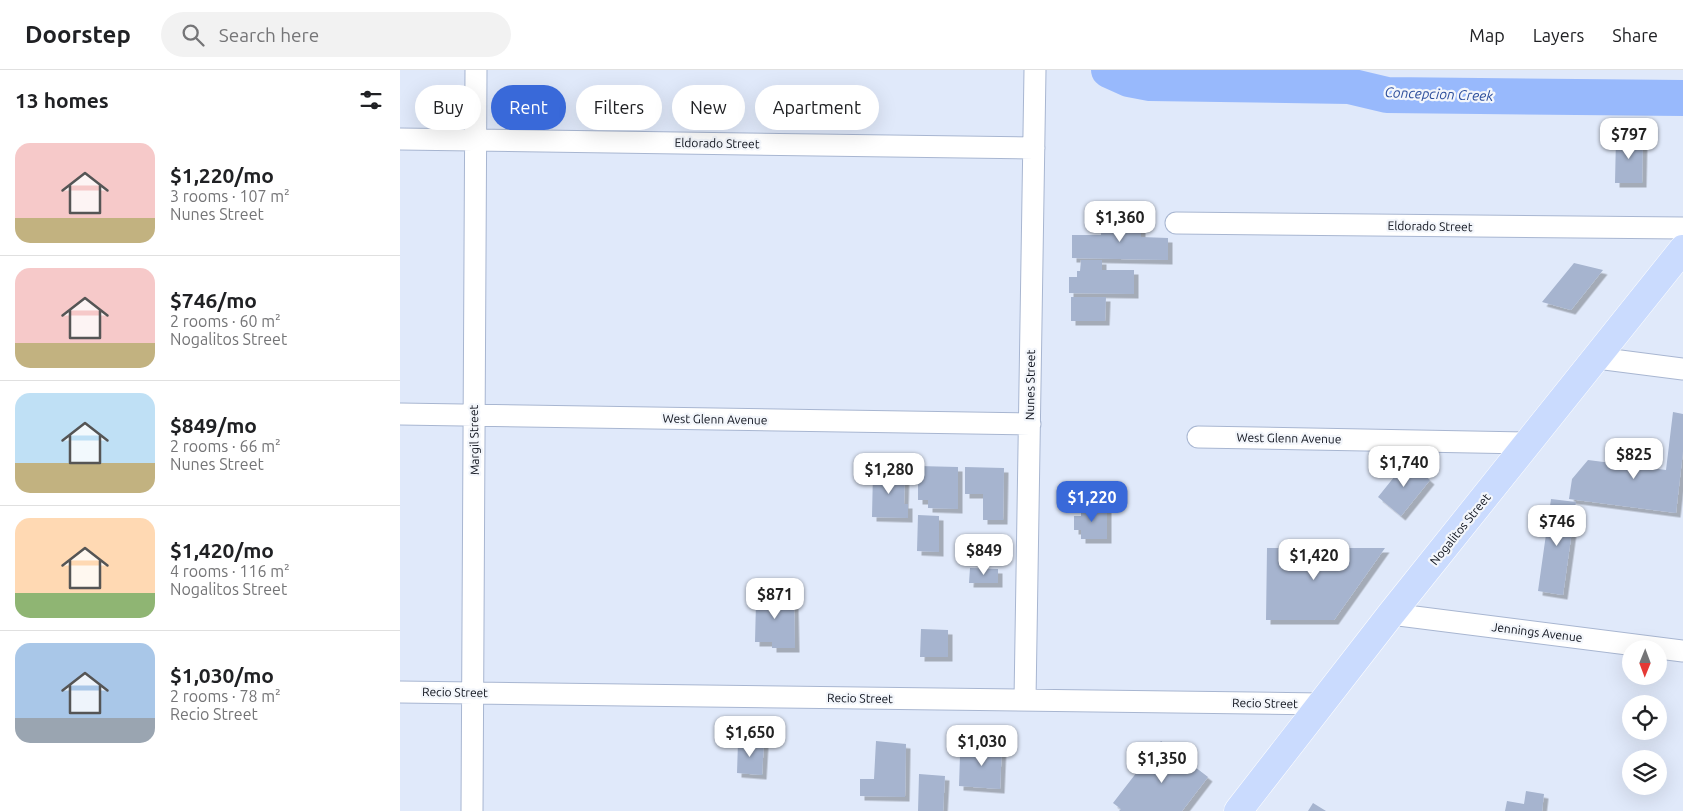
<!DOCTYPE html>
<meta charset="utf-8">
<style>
:root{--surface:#fff;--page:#f2f2f2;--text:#202124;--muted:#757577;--line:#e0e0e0;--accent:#3969d9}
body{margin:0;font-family:Ubuntu,sans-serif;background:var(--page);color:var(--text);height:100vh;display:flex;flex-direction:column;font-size:19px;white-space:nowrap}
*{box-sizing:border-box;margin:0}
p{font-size:16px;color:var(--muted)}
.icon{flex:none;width:28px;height:28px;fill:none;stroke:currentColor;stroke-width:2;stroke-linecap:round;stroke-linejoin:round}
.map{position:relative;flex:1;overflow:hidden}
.side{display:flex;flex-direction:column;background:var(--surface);width:400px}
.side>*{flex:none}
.hud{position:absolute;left:15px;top:15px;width:475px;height:45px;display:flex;gap:10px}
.needle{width:32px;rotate:181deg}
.tools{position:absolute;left:1222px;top:570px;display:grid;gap:10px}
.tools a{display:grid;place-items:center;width:45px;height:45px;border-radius:50%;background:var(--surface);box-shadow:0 5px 20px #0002;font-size:25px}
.price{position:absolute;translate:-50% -42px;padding:0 11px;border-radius:10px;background:#fff;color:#222;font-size:16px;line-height:32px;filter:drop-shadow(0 1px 2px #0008)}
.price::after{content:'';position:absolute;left:50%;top:30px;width:15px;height:11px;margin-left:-8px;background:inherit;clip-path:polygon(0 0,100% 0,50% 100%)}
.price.on{background:var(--accent);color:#fff}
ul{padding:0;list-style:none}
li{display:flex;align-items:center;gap:15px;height:125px;padding:0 15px}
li+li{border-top:1px solid var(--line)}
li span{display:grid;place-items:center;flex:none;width:140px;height:100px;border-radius:15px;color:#555}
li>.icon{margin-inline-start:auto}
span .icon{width:60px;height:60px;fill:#fffc;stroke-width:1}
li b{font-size:21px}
h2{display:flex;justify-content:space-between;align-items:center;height:60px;padding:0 15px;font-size:21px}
.tag{padding:0 18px;border-radius:22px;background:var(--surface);box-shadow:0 5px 20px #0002;font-size:18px;line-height:45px}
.tag.on{background:var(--accent);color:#fff}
header{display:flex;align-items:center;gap:30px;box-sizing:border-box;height:70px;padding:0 25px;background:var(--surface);border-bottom:1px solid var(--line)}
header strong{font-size:24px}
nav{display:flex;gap:28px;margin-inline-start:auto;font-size:18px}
.search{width:350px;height:45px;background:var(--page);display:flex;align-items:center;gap:12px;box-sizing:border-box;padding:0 18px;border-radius:28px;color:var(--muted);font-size:19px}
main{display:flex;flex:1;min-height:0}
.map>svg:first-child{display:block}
</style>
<header>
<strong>Doorstep</strong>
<div class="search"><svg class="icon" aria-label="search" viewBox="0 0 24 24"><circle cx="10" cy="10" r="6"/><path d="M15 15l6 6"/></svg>Search here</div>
<nav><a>Map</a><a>Layers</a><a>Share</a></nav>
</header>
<main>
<section class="side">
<h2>13 homes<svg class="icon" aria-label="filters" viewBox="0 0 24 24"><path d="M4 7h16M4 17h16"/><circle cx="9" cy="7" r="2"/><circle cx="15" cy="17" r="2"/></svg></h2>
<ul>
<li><span style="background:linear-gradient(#f6c9c9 75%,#c2b280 0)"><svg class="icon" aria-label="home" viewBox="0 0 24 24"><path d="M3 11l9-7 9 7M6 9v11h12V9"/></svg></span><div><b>$1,220/mo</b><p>3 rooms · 107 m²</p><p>Nunes Street</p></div></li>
<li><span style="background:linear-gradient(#f6c9c9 75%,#c2b280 0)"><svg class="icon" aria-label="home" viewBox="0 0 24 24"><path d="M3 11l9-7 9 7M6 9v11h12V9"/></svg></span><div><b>$746/mo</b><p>2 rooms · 60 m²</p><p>Nogalitos Street</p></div></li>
<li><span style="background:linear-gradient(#bfe0f5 70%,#c2b280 0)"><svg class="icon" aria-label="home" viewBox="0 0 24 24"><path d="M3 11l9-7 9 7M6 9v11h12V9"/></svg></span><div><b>$849/mo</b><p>2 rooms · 66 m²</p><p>Nunes Street</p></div></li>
<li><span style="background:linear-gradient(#ffd9b3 75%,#8fb573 0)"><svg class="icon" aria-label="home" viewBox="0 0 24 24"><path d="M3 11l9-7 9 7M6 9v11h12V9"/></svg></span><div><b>$1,420/mo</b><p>4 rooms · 116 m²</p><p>Nogalitos Street</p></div></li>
<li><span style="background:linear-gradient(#a9c7e8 75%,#9aa5b1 0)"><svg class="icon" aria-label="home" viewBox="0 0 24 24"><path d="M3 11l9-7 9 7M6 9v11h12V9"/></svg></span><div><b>$1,030/mo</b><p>2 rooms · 78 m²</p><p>Recio Street</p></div></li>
</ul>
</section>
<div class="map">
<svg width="1283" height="741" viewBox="0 0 1283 741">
<defs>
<filter id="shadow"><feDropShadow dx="4.5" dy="4.5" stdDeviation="0" flood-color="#0004"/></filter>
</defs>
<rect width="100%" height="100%" fill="#e0e9fa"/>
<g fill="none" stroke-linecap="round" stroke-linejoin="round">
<path stroke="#98b9fc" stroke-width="36" d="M709 0 729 9 750 13 949 16 987 25 1283 28"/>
</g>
<path fill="#a6b4cf" filter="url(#shadow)" d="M1216 67H1243L1242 113H1215Z
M701 150 741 151V167L768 168V190L672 188V165H701Z
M681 190H702V200H734V224L669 223V207H677V201H680Z
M1174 193 1203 200 1171 240 1142 232Z
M671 227H706L705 251H671Z
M1273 342 1283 344V381L1276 443 1169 429 1172 409 1188 390 1266 400Z
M1007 391 1030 410 1001 446 978 427Z
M518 396 558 397V439L528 438V430H518Z
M565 397 604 398 603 450H583V424H565Z
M473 401 505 402 504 434H508V448L472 447Z
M1151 429 1176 432 1163 525 1138 521Z
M681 437H707V469H681V460H674V446H681Z
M518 445 539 446V482L517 481Z
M867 478H985L934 550H866Z
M570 498 598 499V513H569Z
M363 519H382V532H394L395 578H372V572H355L356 532 362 533Z
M521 559 548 560V587H520Z
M476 671 506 674 505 727 460 726V709H474Z
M761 671 808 707 782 741H719L721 739 713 733Z
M338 672H364L362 705 337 703Z
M575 674 602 675 600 719 559 716 560 685H574Z
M519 704 545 706 543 741H518Z
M1126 721 1144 724 1142 741H1105L1107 731 1124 734Z
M913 733 926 741H908Z"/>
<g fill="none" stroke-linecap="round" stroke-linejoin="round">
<defs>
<path id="minor" d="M0 69 634 78
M776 153 1283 158
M1197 288 1283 299
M0 344 630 354
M798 367 1130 373
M991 544 1283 581
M0 622 921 634
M625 630 635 0
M72 741 76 0"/>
<path id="primary" d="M838 741 991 544 1283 179"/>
</defs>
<use href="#minor" stroke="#a8b6d1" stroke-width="23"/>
<use href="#primary" stroke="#fff" stroke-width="29"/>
<use href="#minor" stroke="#fff" stroke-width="21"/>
<use href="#primary" stroke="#cadbfe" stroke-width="28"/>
</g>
<g text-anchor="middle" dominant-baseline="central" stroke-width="4.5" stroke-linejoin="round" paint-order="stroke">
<g font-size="12" fill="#0c101a" stroke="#f3f6fb">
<text transform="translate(317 73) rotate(1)">Eldorado Street</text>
<text transform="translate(1030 156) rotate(1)">Eldorado Street</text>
<text transform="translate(630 315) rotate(-89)">Nunes Street</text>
<text transform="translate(315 349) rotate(1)">West Glenn Avenue</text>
<text transform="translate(889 368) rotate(1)">West Glenn Avenue</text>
<text transform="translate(74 370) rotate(-91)">Margil Street</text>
<text transform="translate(1060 459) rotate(-51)">Nogalitos Street</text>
<text transform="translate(1137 562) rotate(7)">Jennings Avenue</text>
<text transform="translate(55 622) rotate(1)">Recio Street</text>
<text transform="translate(460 628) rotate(1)">Recio Street</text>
<text transform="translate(865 633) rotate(1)">Recio Street</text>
</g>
<g font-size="14" font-style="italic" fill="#2d4f9c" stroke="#f3f6fb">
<text transform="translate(1039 24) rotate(2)">Concepcion Creek</text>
</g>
</g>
</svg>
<div class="tools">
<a><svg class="needle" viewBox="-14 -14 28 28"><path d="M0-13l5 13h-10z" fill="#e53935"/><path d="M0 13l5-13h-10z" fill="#757577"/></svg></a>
<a><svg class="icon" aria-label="locate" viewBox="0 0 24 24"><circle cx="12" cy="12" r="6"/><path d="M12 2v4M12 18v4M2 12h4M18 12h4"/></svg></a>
<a><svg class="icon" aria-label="layers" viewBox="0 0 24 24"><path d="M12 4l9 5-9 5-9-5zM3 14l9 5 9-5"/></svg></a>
</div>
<b class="price" style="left:1229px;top:90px">$797</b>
<b class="price" style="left:720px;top:173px">$1,360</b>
<b class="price" style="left:1234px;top:410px">$825</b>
<b class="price" style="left:1004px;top:418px">$1,740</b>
<b class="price" style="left:489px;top:425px">$1,280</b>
<b class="price on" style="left:692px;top:453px">$1,220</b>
<b class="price" style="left:1157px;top:477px">$746</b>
<b class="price" style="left:584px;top:506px">$849</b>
<b class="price" style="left:914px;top:511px">$1,420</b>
<b class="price" style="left:375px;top:550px">$871</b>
<b class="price" style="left:350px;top:688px">$1,650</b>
<b class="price" style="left:582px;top:697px">$1,030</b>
<b class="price" style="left:762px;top:714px">$1,350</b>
<div class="hud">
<a class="tag">Buy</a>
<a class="tag on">Rent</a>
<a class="tag">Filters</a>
<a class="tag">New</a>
<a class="tag">Apartment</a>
</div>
</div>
</main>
